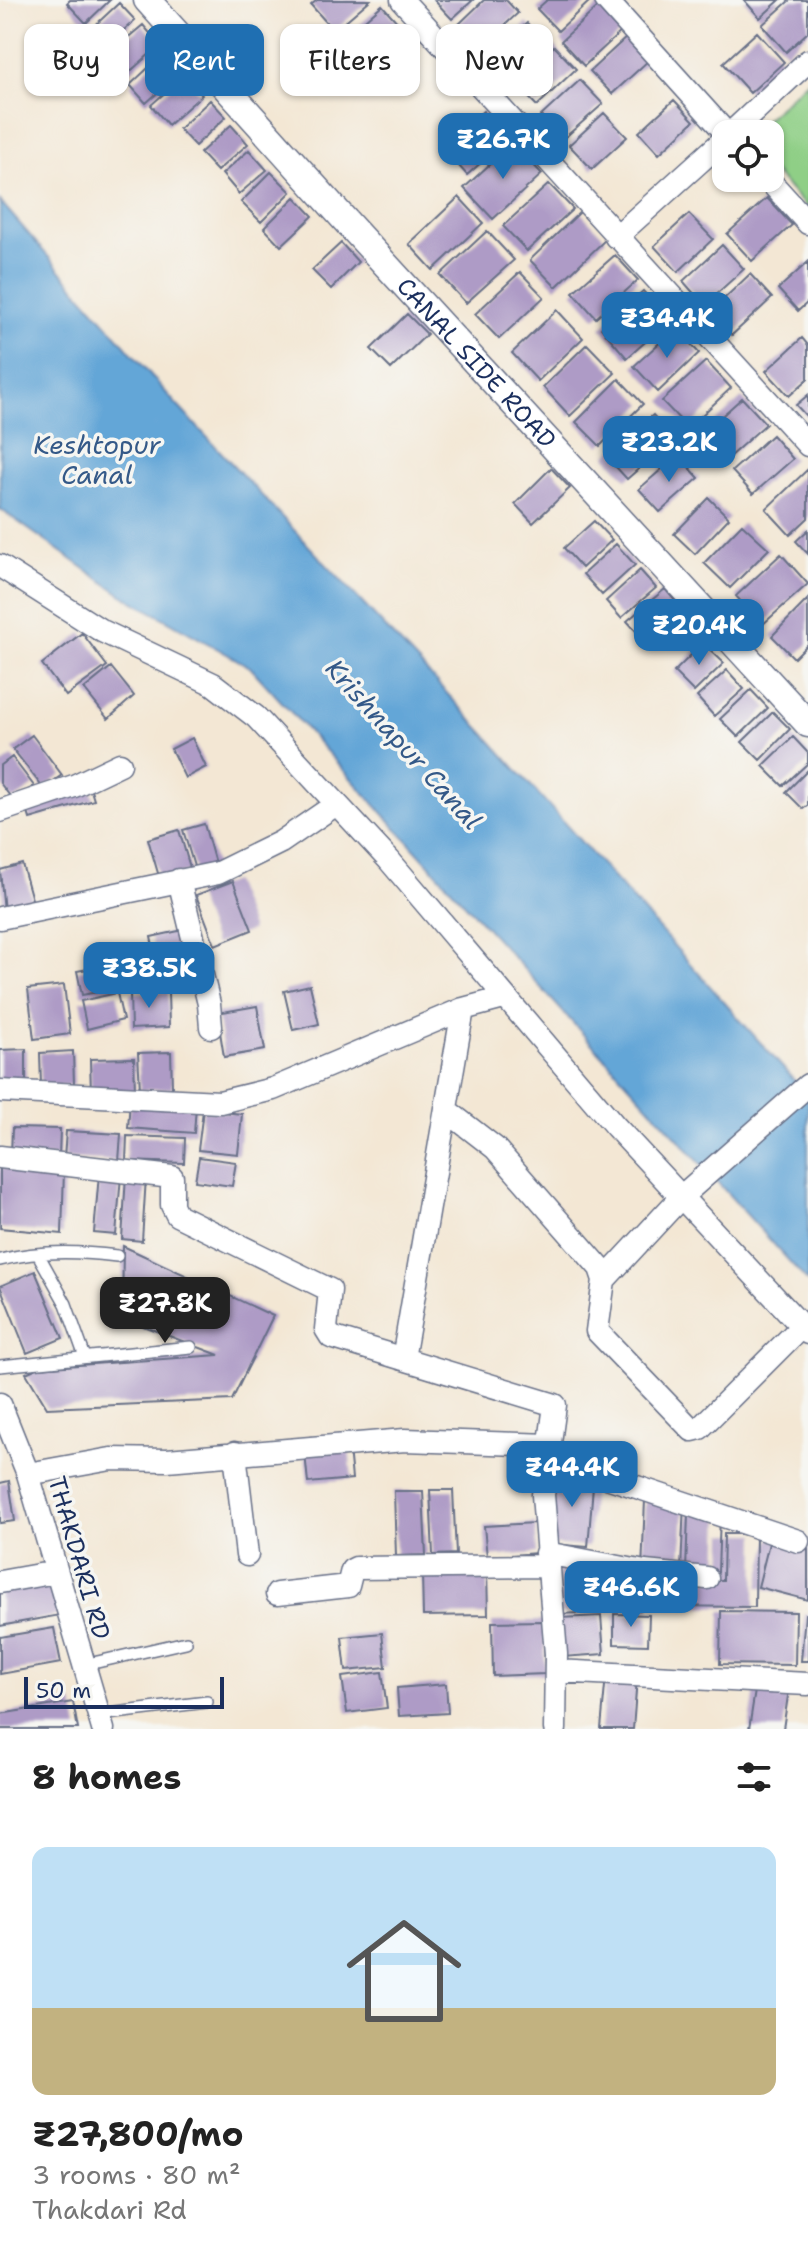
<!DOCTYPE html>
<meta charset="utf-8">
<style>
:root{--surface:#fff;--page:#f6f6f6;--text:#222;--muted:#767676;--line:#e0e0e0;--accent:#1f6fb2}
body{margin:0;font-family:"Shantell Sans",sans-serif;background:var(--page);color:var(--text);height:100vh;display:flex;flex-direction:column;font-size:30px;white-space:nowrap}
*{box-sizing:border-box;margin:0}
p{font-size:26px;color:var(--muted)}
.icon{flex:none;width:44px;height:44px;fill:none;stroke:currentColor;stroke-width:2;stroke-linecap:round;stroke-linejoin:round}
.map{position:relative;height:1729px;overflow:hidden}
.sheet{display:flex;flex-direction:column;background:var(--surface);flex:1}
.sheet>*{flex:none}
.banner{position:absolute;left:24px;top:24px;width:760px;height:72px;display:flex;gap:16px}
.tools{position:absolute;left:712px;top:120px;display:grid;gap:16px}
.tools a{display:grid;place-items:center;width:72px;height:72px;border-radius:16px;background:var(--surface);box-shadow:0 2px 6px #0004;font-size:40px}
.scale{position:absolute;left:24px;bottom:20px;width:200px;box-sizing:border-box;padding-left:8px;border:4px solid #1b2f5e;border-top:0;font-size:22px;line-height:28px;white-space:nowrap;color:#1b2f5e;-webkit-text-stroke:6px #f6f6f2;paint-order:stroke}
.price{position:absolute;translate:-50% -68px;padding:0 18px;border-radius:16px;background:var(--accent);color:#fff;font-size:26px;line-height:52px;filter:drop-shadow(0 2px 4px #0008)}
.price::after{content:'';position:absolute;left:50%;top:48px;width:24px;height:18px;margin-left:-12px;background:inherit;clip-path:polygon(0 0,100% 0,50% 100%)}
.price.on{background:#222;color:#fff}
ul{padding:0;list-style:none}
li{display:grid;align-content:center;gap:16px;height:424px;padding:0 32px}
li+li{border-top:2px solid var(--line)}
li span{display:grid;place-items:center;height:248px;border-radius:16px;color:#555}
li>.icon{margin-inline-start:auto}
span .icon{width:144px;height:144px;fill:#fffc;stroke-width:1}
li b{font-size:34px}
h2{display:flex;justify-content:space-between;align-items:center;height:96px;padding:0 32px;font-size:34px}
.chip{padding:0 28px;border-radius:16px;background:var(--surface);box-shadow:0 2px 6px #0004;font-size:28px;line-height:72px}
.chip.on{background:var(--accent);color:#fff}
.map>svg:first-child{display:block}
</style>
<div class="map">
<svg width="808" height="1729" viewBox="0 0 808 1729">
<rect width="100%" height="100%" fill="#f6f6f2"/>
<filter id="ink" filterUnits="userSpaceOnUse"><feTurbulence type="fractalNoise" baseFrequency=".0125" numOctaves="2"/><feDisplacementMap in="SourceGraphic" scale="16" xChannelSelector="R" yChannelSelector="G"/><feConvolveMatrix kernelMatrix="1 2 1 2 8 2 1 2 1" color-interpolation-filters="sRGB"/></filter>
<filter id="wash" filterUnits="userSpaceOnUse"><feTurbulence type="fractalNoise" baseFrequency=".006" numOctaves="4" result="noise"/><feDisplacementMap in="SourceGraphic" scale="32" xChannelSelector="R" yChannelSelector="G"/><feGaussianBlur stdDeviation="1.8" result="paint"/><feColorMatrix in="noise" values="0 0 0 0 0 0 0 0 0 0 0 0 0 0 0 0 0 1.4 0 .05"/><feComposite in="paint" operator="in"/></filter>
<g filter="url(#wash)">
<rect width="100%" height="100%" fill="#f3e7d4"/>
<path fill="#8fcf86" stroke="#557f72" stroke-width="2" d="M808 80V209L770 168V134H750Z"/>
<path fill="#63a6d7" stroke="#3f6a9a" stroke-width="2" d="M0 201 176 404 484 733 808 1096V1282L250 667 122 595 0 509Z"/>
<g id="blocks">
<path fill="#ae9bc6" d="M70 0H110L86 23 67 3Z
M317 0H370L334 31 311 5Z
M434 0H473L452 19Z
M484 0H506L518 13 480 48 458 25Z
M547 0H591L558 31 537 9Z
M744 0H780L760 18Z
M790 0H808V32L786 52 762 25Z
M119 3 135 20 104 48 89 31Z
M382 5 408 34 366 71 340 42Z
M600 5 623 30 584 66 561 41Z
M527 23 544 42 511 73 493 54Z
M143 25 160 45 125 76 107 55Z
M757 32 784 62 750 93 723 63Z
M628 36 649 60 612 94 590 71Z
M554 46 576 69 537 106 515 83Z
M163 54 180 73 146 103 130 85Z
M184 76 202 95 168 125 151 105Z
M580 80 603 104 562 140 540 117Z
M210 100 226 117 195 146 179 129Z
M674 100 694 121 659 154 639 132Z
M483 111 508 139 467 175 443 148Z
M604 113 627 137 592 169 569 145Z
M231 125 248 144 217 171 200 153Z
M513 143 542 174 493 219 464 188Z
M249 150 267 170 239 194 222 174Z
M271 172 291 192 261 222 241 202Z
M549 184 573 209 527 251 503 226Z
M295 197 313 216 281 246 264 228Z
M459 197 483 223 433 270 409 244Z
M767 198 792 225 752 261 727 234Z
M580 212 606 239 556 287 530 260Z
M689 214 713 239 678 272 654 246Z
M487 231 514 260 466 303 440 275Z
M341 243 358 262 331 289 312 270Z
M722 245 744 269 704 305 683 281Z
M615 255 638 280 596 318 573 292Z
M808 262V302L798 311 778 289Z
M520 272 544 297 499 339 475 314Z
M750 274 772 298 732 335 710 312Z
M643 291 669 321 627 358 601 328Z
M557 310 583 338 538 381 512 353Z
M407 314 427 334 391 369 371 349Z
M676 328 699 353 658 392 634 366Z
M802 338 808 345V379L789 396 766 371Z
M587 344 615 373 570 416 543 387Z
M706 361 731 388 688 428 662 401Z
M619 379 643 404 600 446 576 422Z
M808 395V418L796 405Z
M742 398 766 424 720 465 696 439Z
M653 415 668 432 660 439 668 448 655 460 652 457 627 479 606 456Z
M772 435 793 459 753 494 732 471Z
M678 455 699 478 660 512 639 489Z
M551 468 570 488 533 523 515 504Z
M808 469V518L790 535 766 509Z
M709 498 729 518 695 554 674 534Z
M594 521 612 540 582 568 564 548Z
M742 524 769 549 730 588 704 563Z
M808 530V554L796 541Z
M616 544 635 565 602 595 583 574Z
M781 554 808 584 762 625 736 596Z
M640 570 656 588 621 618 606 601Z
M665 589 683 610 646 642 627 621Z
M808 599V644L794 658 772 636Z
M82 633 107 666 66 696 42 664Z
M703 643 724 663 694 692 674 672Z
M111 667 134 696 108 719 84 689Z
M727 670 744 689 714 716 697 697Z
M751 690 768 708 738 737 720 719Z
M773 712 790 729 760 760 742 742Z
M32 735 62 775 43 788 13 749Z
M793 737 808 753V763L783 786 763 766Z
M192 738 206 767 185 778 171 749Z
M12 757 34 786 13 800 0 783V766Z
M808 770V805L803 809 786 792Z
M89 784 94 800 30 819 25 802Z
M204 824 216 867 196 873 183 830Z
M179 830 191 871 160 880 148 839Z
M22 864 33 903 4 911 0 870Z
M233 881 252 930 215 945 196 895Z
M188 929 200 983 162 991 151 937Z
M114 964 118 988 82 995 77 971Z
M64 985 70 1034 34 1039 28 989Z
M310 985 319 1024 293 1030 284 991Z
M168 992 169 1027 131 1029 130 993Z
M117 993 123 1020 87 1029 81 1001Z
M257 1006 265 1050 224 1057 217 1013Z
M26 1049V1085L0 1086V1050Z
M73 1051 74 1085 41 1086 40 1053Z
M171 1052 172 1088 140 1090 138 1053Z
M134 1058 135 1092 91 1093 90 1059Z
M130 1101 196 1106 194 1133 128 1128Z
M203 1110 242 1114 238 1154 198 1150Z
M12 1128 60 1129 59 1157 11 1156Z
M66 1131 121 1134 119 1161 64 1158Z
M127 1136 185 1138 184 1163 126 1161Z
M199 1157 236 1162 232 1186 195 1181Z
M0 1168 64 1170 62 1234 0 1228Z
M99 1174 121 1176 116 1235 94 1233Z
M126 1176 146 1177 142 1241 122 1239Z
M123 1246 273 1316 232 1400 47 1408 26 1373 37 1368 219 1355 122 1318Z
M35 1271 63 1338 27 1353 0 1286Z
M349 1448 352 1479 308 1483 305 1453Z
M556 1470 594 1474 588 1547 550 1544Z
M9 1481 15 1521 0 1523V1483Z
M430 1490H453L456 1554 433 1555Z
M394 1491H423L426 1555 396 1556Z
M645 1500 684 1502 681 1571 642 1570Z
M688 1514 720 1515 718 1572 686 1571Z
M535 1523 537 1553 487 1557 484 1526Z
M724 1534H756L755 1607 658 1606 659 1579 723 1580Z
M770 1539 808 1548V1600L758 1587Z
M598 1565 600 1612 560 1614 558 1567Z
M487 1571 488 1615 423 1616 422 1572Z
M614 1574H650V1610H615Z
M55 1582 60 1615 0 1626V1591Z
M721 1611 796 1612 795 1665 720 1664Z
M614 1614 649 1615 648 1645 614 1644Z
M805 1614 808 1615V1661H801Z
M601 1616 604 1654 562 1657 560 1618Z
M544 1621 545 1674 493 1676 492 1622Z
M54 1628 61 1663 0 1674V1637Z
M382 1633 386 1667 346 1671 342 1637Z
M382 1672 387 1708 347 1713 342 1677Z
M606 1675 637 1678 633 1729H601Z
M446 1684 448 1713 399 1716 397 1688Z
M756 1684 789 1689 783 1729H749Z
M73 1702 78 1729H0V1714Z"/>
</g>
</g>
<g filter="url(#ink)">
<use href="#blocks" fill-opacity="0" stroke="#676f87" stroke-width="2"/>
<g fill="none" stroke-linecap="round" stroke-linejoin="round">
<defs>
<path id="service" d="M38 1254 66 1304 85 1357
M0 1260C38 1250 78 1251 117 1256
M0 1366 191 1347
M84 1665 186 1642
M99 1715 207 1702"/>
<path id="minor" d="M402 0 808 445
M606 0 727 134
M730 134 808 61
M767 178 808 223
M616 237 726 138
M0 566 102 631 213 684 256 717 389 860 616 1127 808 1333
M0 811 74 786 120 764
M179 880 209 1004 211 1027
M0 918 218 873 281 842 335 805
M0 1091 220 1102 273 1089 463 1009 504 998
M446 1110 495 1148 600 1268 604 1280 597 1331 692 1430 700 1428 802 1326
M0 1157 172 1177V1205L177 1215 330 1290 326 1329 331 1337 555 1405 543 1495 556 1654 555 1729
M604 1280 682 1196 808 1085
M403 1359 463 1009
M0 1404 28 1474 103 1729
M235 1453 247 1555
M547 1457 798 1541
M28 1474 111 1459 167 1460 405 1440 550 1445
M546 1553 645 1572 707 1578
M0 1582 56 1572
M277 1594 348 1586 352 1570 356 1568 548 1566
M557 1671 808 1684"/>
<g id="tertiary">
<path id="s1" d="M147 0 353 229 808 724"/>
</g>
</defs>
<use href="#service" stroke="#676f87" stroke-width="14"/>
<use href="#minor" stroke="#676f87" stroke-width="25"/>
<use href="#tertiary" stroke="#676f87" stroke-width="29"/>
<use href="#service" stroke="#fff" stroke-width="11"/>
<use href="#minor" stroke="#fff" stroke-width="22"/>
<use href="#tertiary" stroke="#fff" stroke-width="26"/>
</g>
</g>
<g text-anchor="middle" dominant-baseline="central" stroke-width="7" stroke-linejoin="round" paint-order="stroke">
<g font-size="24" fill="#1b2f5e" stroke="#f6f6f2">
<text stroke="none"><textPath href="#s1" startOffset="490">CANAL SIDE ROAD</textPath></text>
<text transform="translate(79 1558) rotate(74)">THAKDARI RD</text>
</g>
<g font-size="26" font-style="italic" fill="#345988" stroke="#f6f6f2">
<text x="97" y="444">Keshtopur<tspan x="97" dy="30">Canal</tspan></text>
<text transform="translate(404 744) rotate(48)">Krishnapur Canal</text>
</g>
</g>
</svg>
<div class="tools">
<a><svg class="icon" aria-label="locate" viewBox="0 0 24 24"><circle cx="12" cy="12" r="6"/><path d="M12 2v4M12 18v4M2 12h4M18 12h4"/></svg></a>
</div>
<div class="scale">50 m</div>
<b class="price" style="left:503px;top:181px">₹26.7K</b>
<b class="price" style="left:667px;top:360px">₹34.4K</b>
<b class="price" style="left:669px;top:484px">₹23.2K</b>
<b class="price" style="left:699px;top:667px">₹20.4K</b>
<b class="price" style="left:149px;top:1010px">₹38.5K</b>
<b class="price on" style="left:165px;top:1345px">₹27.8K</b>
<b class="price" style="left:572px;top:1509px">₹44.4K</b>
<b class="price" style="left:631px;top:1629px">₹46.6K</b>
<div class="banner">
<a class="chip">Buy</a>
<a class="chip on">Rent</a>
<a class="chip">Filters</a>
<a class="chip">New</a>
</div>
</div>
<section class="sheet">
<h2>8 homes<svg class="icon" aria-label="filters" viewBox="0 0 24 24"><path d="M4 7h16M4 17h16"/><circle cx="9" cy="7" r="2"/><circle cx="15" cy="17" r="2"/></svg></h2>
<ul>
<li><span style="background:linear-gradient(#bfe0f5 65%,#c2b280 0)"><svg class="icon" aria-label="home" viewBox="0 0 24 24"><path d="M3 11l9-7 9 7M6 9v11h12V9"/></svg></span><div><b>₹27,800/mo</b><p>3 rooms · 80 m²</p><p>Thakdari Rd</p></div></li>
</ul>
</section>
